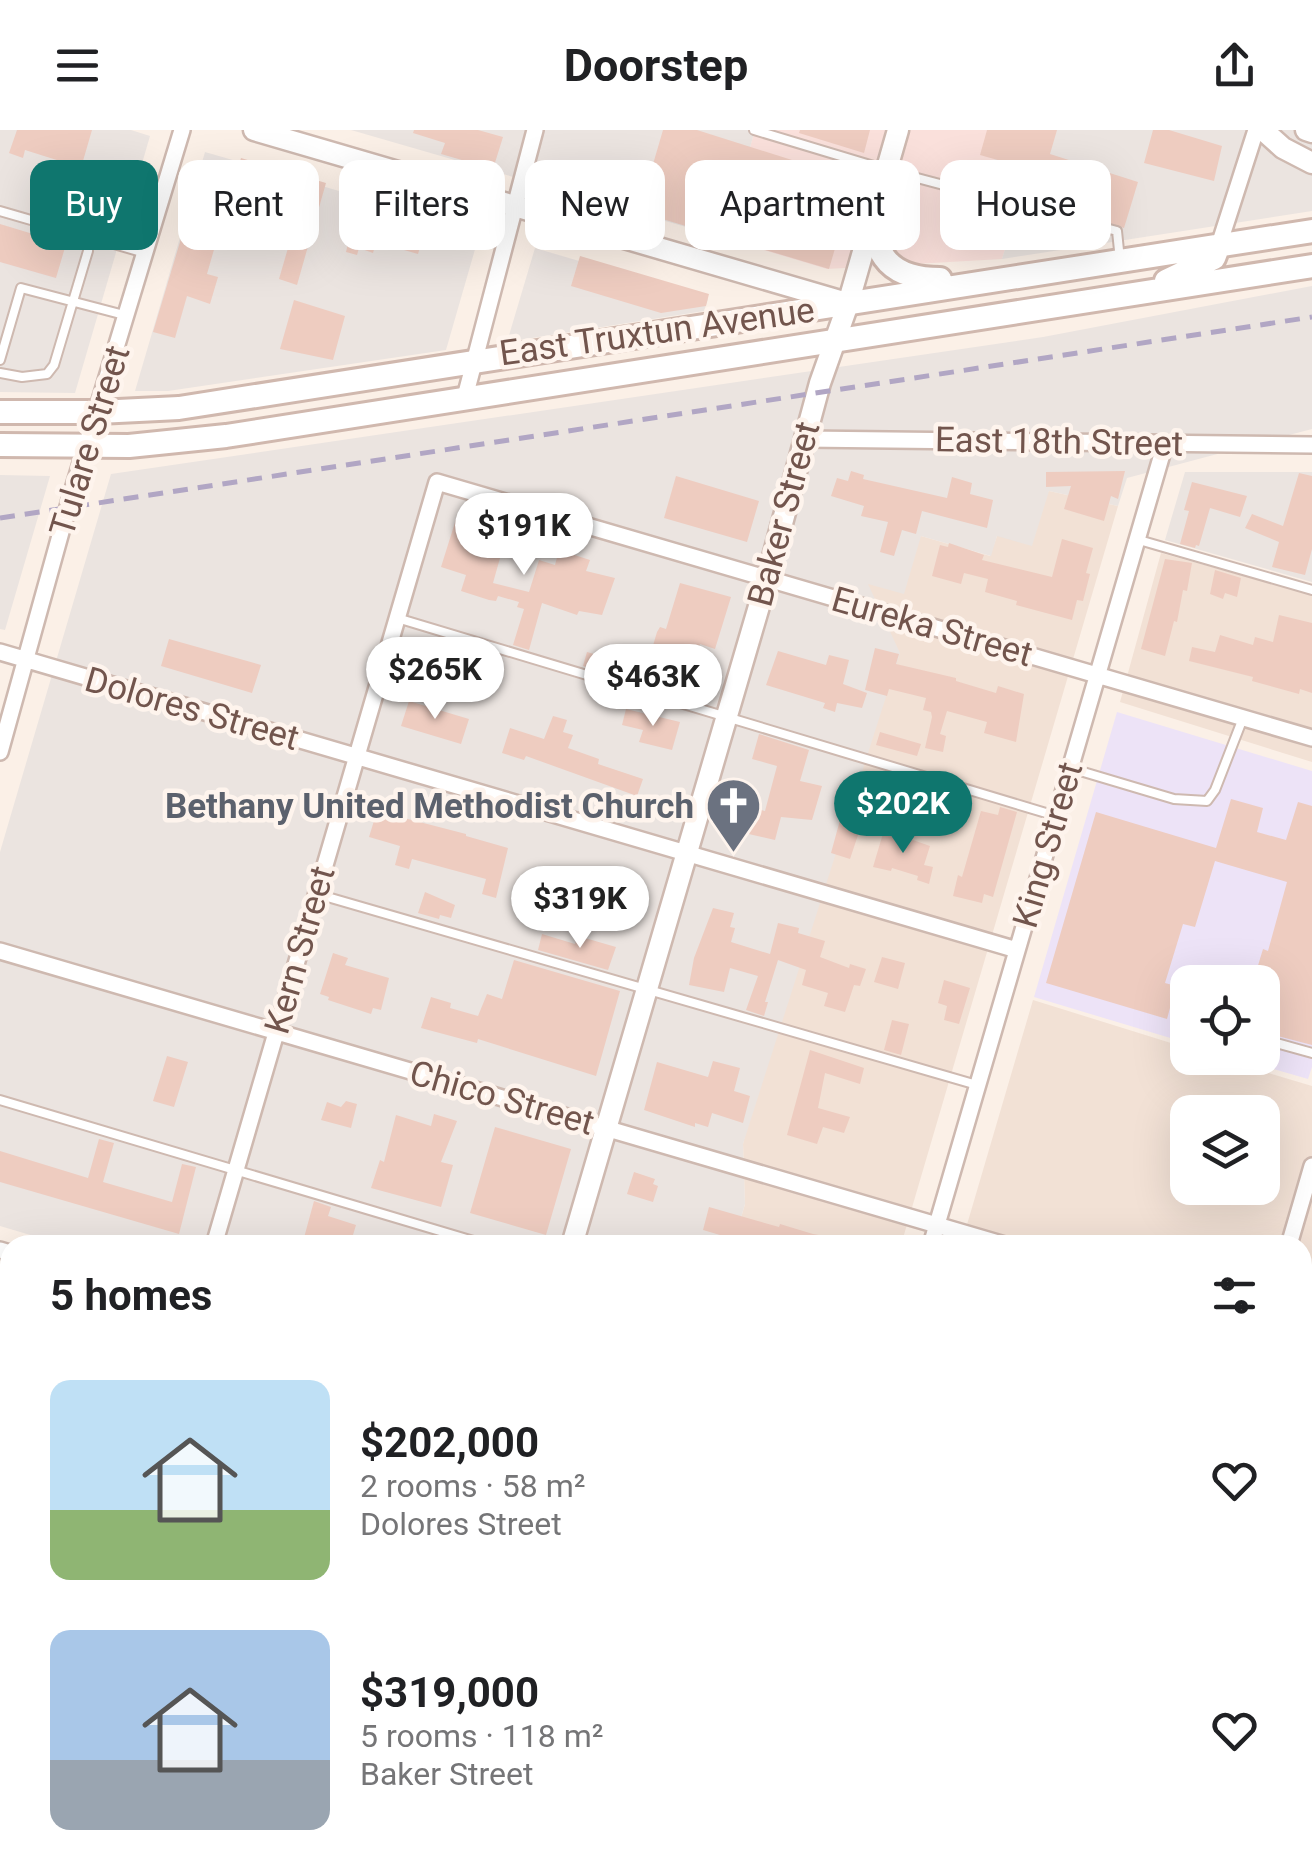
<!DOCTYPE html>
<meta charset="utf-8">
<style>
:root{--surface:#fff;--page:#f2f2f2;--text:#202124;--muted:#757577;--accent:#0f766e}
body{margin:0;font-family:Roboto,sans-serif;background:var(--page);color:var(--text);height:100vh;display:flex;flex-direction:column;font-size:38px;white-space:nowrap}
*{box-sizing:border-box;margin:0}
p{font-size:32px;color:var(--muted)}
.icon{flex:none;width:55px;height:55px;fill:none;stroke:currentColor;stroke-width:2;stroke-linecap:round;stroke-linejoin:round}
.map{position:relative;flex:1;overflow:hidden}
.panel{position:absolute;left:0px;top:1105px;width:1312px;height:640px;display:flex;flex-direction:column;background:var(--surface);border-radius:30px 30px 0 0;box-shadow:0 10px 40px #0002}
.panel>*{flex:none}
.guide{position:absolute;left:30px;top:30px;width:1252px;height:90px;display:flex;gap:20px}
.buttons{position:absolute;left:1170px;top:835px;display:grid;gap:20px}
.buttons a{display:grid;place-items:center;width:110px;height:110px;border-radius:20px;background:var(--surface);box-shadow:0 10px 40px #0002;font-size:50px}
.price{position:absolute;translate:-50% -85px;padding:0 22px;border-radius:35px;background:#fff;color:#222;font-size:32px;line-height:65px;filter:drop-shadow(0 2px 5px #0008)}
.price::after{content:'';position:absolute;left:50%;top:60px;width:30px;height:22px;margin-left:-15px;background:inherit;clip-path:polygon(0 0,100% 0,50% 100%)}
.price.on{background:var(--accent);color:#fff}
ul{padding:0;list-style:none}
li{display:flex;align-items:center;gap:30px;height:250px;padding:0 50px}
li span{display:grid;place-items:center;flex:none;width:280px;height:200px;border-radius:20px;color:#555}
li>.icon{margin-inline-start:auto}
span .icon{width:120px;height:120px;fill:#fffc;stroke-width:1}
li b{font-size:42px}
h2{display:flex;justify-content:space-between;align-items:center;height:120px;padding:0 50px;font-size:42px}
.chip{padding:0 35px;border-radius:20px;background:var(--surface);box-shadow:0 10px 40px #0002;font-size:35px;line-height:90px}
.chip.on{background:var(--accent);color:#fff}
header{display:flex;justify-content:space-between;align-items:center;height:130px;padding:0 50px;background:var(--surface);font-size:45px;font-weight:700}
.map>svg:first-child{display:block}
</style>
<header><svg class="icon" aria-label="menu" viewBox="0 0 24 24"><path d="M4 6h16M4 12h16M4 18h16"/></svg>Doorstep<svg class="icon" aria-label="share" viewBox="0 0 24 24"><path d="M12 15V3M7 8l5-5 5 5M5 13v7h14v-7"/></svg></header>
<div class="map">
<svg width="1312" height="1745" viewBox="0 0 1312 1745">
<rect width="100%" height="100%" fill="#fbf0e7"/>
<path fill="#f2e1d5" fill-rule="evenodd" d="M1049 361 1118 376 901 1115H733L745 1074 743 1014 867 454 921 406 990 426 997 406Z
M1161 423 1312 465V632L1120 572Z
M1033 870 1187 918 1188 928H1218L1312 956V1353L1302 1350V1115H961ZM1188 982H1262V1058H1188Z"/>
<path fill="#fae0db" d="M755 0H1003L1016 83 1002 129 827 139 724 108Z"/>
<path fill="#ebe4e0" d="M0 0H131L150 6 75 263 0 262Z
M351 0H755L724 108Z
M1003 0H1312V81L1002 129 1016 83 986 59Z
M205 22 480 102 446 220 168 261H135Z
M535 118 708 169 704 181 507 212Z
M1312 156V299L1127 348 1118 376 1049 361 1032 416 997 406 991 426 921 406 904 464 868 454 900 523 743 1014 745 1074 733 1115H64L0 1096V722L111 344 1043 207Z
M1185 342H1312V452L1165 410Z
M0 345 50 346 5 500 0 499Z
M0 1155 10 1158V1270L0 1267Z
M0 1282 10 1285V1397L0 1394Z
M1303 1363 1312 1366V1510H1303Z
M463 1735H670V1745H463Z
M713 1735H831V1745H713Z"/>
<path fill="#ede3f7" d="M1117 582 1312 641V937L1308 949 1236 928H1262V852H1188L1187 913 1034 867Z
M0 1595H10V1735H342V1745H0Z"/>
<path fill="#d8e7c6" d="M1303 1585H1312V1745H876V1735H1302Z"/>
<path fill="#eeccc0" d="M17 0H92L76 55 123 68 111 102 98 98 103 82 53 70 63 32 25 20 23 28 9 23Z
M414 0H478L503 7 493 39 441 24 445 13 413 3Z
M663 0H697L855 50 829 139 639 82Z
M800 0H870L864 23 799 3Z
M987 0H1057L1050 24 1138 52 1124 98 1056 77 1064 49 980 25Z
M1153 0H1169L1222 16 1214 51 1144 33Z
M241 28 326 53 297 155 279 149 288 118 221 95 207 144 218 147 210 174 187 166 175 208 153 202 192 72 225 82Z
M963 70 1016 82 1011 99 960 82Z
M396 72 430 82 418 124 376 112 373 123 359 118 357 125 346 122 349 109 356 111 365 80 392 88Z
M0 94 66 114 56 148 0 132Z
M580 126 709 164 706 176 661 183 571 156Z
M294 170 345 186 333 230 280 219Z
M851 341 864 345 863 349 947 368 952 347 972 353 970 364 993 370 987 398 922 381 916 404 902 400 894 426 880 422 888 392 861 386 864 376 831 366 837 348 848 351Z
M1125 341 1118 369 1111 366 1104 391 1064 379 1071 356 1046 357V342Z
M1299 343 1312 346V419L1305 445 1272 437 1279 412 1245 398 1252 384 1283 396Z
M676 346 759 371 747 412 664 388Z
M1192 352 1247 366 1240 387 1210 378 1199 416 1196 415 1195 418 1180 414 1189 381 1184 380Z
M457 386 507 403 493 453 529 462 539 430 555 435 559 420 590 430 586 441 615 448 602 485 579 481 577 485 542 473 529 520 513 515 524 479 517 477 519 472 498 466 496 471 489 470 461 461 466 445 441 437Z
M1062 409 1093 418 1086 443 1090 444 1083 471 1077 470 1072 490 1016 475 1017 471 985 462 988 449 964 443 961 454 932 446 940 415 948 417 949 413 984 425 982 430 1052 447Z
M1165 429 1192 433 1187 461 1183 460 1177 492 1174 491 1165 526 1141 519Z
M1215 440 1241 448 1237 467 1225 463 1223 469 1210 464Z
M680 453 731 467 715 519 700 514 686 566 583 536 587 522 646 539 657 502 660 497 666 499Z
M1279 485 1312 493V563L1300 559 1299 564 1252 551 1253 547 1189 531 1192 517 1215 522 1220 505 1253 515 1255 507 1273 512Z
M169 509 261 535 252 563 161 536Z
M875 518 899 524 896 534 956 548V551L996 563 998 556 1024 564 1016 612 984 603 987 592 947 581 940 604 946 606 943 622 925 618 932 587 931 582 923 580 926 568 889 559 887 566 865 560Z
M778 521 826 535 829 525 849 530 843 554 867 563 862 578 837 573 835 582 823 578 825 573 766 555Z
M455 530 476 537 469 560 448 553Z
M409 571 469 589 461 614 401 596Z
M626 579 680 592 672 620 639 612 643 600 622 595Z
M553 586 567 590 563 602 573 605 568 618 599 629 598 634 643 649 637 666 526 626 524 630 502 623 510 598 544 609Z
M880 602 921 614 917 626 876 615Z
M759 604 809 620 800 651 822 656 812 690 781 687 775 710 731 700 739 674 765 681 777 636 752 629Z
M1231 669 1263 678 1257 702 1286 710 1298 672 1312 676V915L1262 902V852H1253L1263 819 1268 821 1287 752 1215 731 1195 797 1183 794 1165 853 1176 856 1167 889 1046 853 1096 682 1216 718Z
M1000 677 1017 682 993 767 984 764 982 773 953 766 958 745 962 747 981 681 998 685Z
M377 681 466 704V706L508 718 496 768 482 764 486 749 412 729 409 739 395 735 400 716 369 707Z
M840 690 861 696 850 729 831 723Z
M884 700 930 716 924 735 933 737 929 754 917 750 918 746 892 738 891 741 873 737Z
M595 752 637 764 630 786 588 774Z
M425 762 455 775 451 788 440 785 439 789 418 783Z
M713 778 734 783 730 797 735 798 731 812 770 824 778 793 799 798 798 803 825 811 820 827 849 838 850 834 866 839 860 856 854 855 845 882 824 876 828 863 802 855 806 840 778 830 765 872H768L764 886 746 880 758 846 730 838 724 862 689 855 694 828Z
M542 804 575 814 578 806 616 817 608 840 538 820Z
M333 823 348 828 345 835 389 848 381 880 373 878 371 884 328 870 329 867 320 864Z
M882 827 905 833 898 859 874 852Z
M514 830 620 861 596 946 478 909 477 913 421 898 431 867 451 873 450 878 478 886 487 864 502 869Z
M944 850 970 858 959 894 944 890 947 876 938 873Z
M892 890 909 894 901 925 884 920Z
M810 920 864 938 860 954 825 943 818 978 850 987 844 1003 823 997 817 1014 787 1005Z
M167 926 188 932 174 977 153 971Z
M713 931 740 938 734 961 750 966 743 993 712 983 708 997 695 993V997L644 980 657 932 708 947Z
M346 971 357 974 351 998 321 990 327 972 341 977Z
M434 984 457 991 441 1032 453 1035 441 1077 371 1058 380 1030 384 1032 396 985 431 996Z
M495 997 571 1019 546 1105 470 1083Z
M99 1009 114 1013 103 1052 172 1072 182 1034 196 1037 179 1104 0 1052V1021L88 1048Z
M634 1042 655 1049 653 1054 658 1056 653 1072 627 1064Z
M314 1071 331 1077 328 1086 356 1095 350 1115 322 1109 320 1115H302Z
M709 1077 779 1097 780 1094 813 1104 848 1110 847 1115H735L737 1110 703 1100Z"/>
<g fill="none" stroke-linecap="round" stroke-linejoin="round">
<defs>
<path id="service" d="M754 0 887 40 1117 101 1120 130
M0 81 145 123
M0 230 21 158 128 186
M0 243 22 247 47 244 54 235 88 121
M1139 410 1312 460
M397 488 1056 686
M1070 638 1174 669 1207 671 1215 660 1243 588
M317 764 977 955
M1262 909 1312 923
M0 970 487 1115
M0 1270 10 1273
M1302 1354 1312 1357
M1302 1680 1312 1690
M173 1735V1745"/>
<path id="minor" d="M1219 115 1256 0
M465 267 535 0
M805 309 1312 315
M0 522 1017 820
M0 622 71 366 182 0
M0 821 1005 1115
M214 1115 437 352 1312 608
M931 1115 1165 314
M1289 1115 1312 1036
M0 1120 10 1123
M1302 1202 1312 1205
M0 1419 10 1422
M441 1745V1735
M690 1745V1735"/>
<path id="tertiary" d="M254 0 847 173
M1263 0 1283 18 1312 33
M1306 0 1312 2
M572 1115 767 449 820 253 848 174 898 0
M851 1745 852 1735"/>
<path id="secondary" d="M879 67C867 119 885 149 940 149
M1166 151 1214 128 1219 115
M0 282H98L179 278 1312 101
M0 315 129 316 226 306 1312 136"/>
<path id="primary" d="M1302 1534H1312
M0 1549 10 1547
M1302 1566H1312
M0 1571 10 1570"/>
</defs>
<use href="#service" stroke="#ceb9b0" stroke-width="12"/>
<use href="#minor" stroke="#ceb9b0" stroke-width="20"/>
<use href="#tertiary" stroke="#ceb9b0" stroke-width="25"/>
<use href="#secondary" stroke="#d0b8ae" stroke-width="28"/>
<use href="#primary" stroke="#d8cfcd" stroke-width="30"/>
<use href="#service" stroke="#fff" stroke-width="8"/>
<use href="#minor" stroke="#fff" stroke-width="15"/>
<use href="#tertiary" stroke="#fff" stroke-width="20"/>
<use href="#secondary" stroke="#fff" stroke-width="22"/>
<use href="#primary" stroke="#f4cba4" stroke-width="25"/>
<path stroke="#b1a6c4" stroke-width="5" stroke-dasharray="15 10" stroke-linecap="butt" d="M0 388 1312 187"/>
</g>
<defs>
<symbol id="church-pin" viewBox="-11 -11 22 30"><path d="M0 17L-7.5 6A9.5 9.5 0 1 1 7.5 6Z" fill="#6b7280" stroke="#fef4ed"/><path d="M-1.2-6h2.4v3.5h3.3v2.4h-3.3V6h-2.4V-.1h-3.3v-2.4h3.3Z" fill="#fff"/></symbol>
</defs>
<g fill-rule="evenodd">
<use href="#church-pin" x="702" y="644" width="63" height="86"/>
</g>
<g text-anchor="middle" dominant-baseline="central" stroke-width="9" stroke-linejoin="round" paint-order="stroke">
<g font-size="35" fill="#72554d" stroke="#fef4ed">
<text transform="translate(657 202) rotate(-8)">East Truxtun Avenue</text>
<text transform="translate(90 311) rotate(-73)">Tulare Street</text>
<text transform="translate(1059 312) rotate(1)">East 18th Street</text>
<text transform="translate(784 384) rotate(-75)">Baker Street</text>
<text transform="translate(932 497) rotate(16)">Eureka Street</text>
<text transform="translate(192 579) rotate(16)">Dolores Street</text>
<text transform="translate(1048 715) rotate(-74)">King Street</text>
<text transform="translate(300 820) rotate(-74)">Kern Street</text>
<text transform="translate(502 968) rotate(16)">Chico Street</text>
</g>
<g font-size="35" font-weight="bold" fill="#5b616d" stroke="#fef4ed" text-anchor="end">
<text x="694" y="676">Bethany United Methodist Church</text>
</g>
</g>
</svg>
<div class="buttons">
<a><svg class="icon" aria-label="locate" viewBox="0 0 24 24"><circle cx="12" cy="12" r="6"/><path d="M12 2v4M12 18v4M2 12h4M18 12h4"/></svg></a>
<a><svg class="icon" aria-label="layers" viewBox="0 0 24 24"><path d="M12 4l9 5-9 5-9-5zM3 14l9 5 9-5"/></svg></a>
</div>
<b class="price" style="left:524px;top:448px">$191K</b>
<b class="price" style="left:435px;top:592px">$265K</b>
<b class="price" style="left:653px;top:599px">$463K</b>
<b class="price on" style="left:903px;top:726px">$202K</b>
<b class="price" style="left:580px;top:821px">$319K</b>
<div class="guide">
<a class="chip on">Buy</a>
<a class="chip">Rent</a>
<a class="chip">Filters</a>
<a class="chip">New</a>
<a class="chip">Apartment</a>
<a class="chip">House</a>
</div>
<section class="panel">
<h2>5 homes<svg class="icon" aria-label="filters" viewBox="0 0 24 24"><path d="M4 7h16M4 17h16"/><circle cx="9" cy="7" r="2"/><circle cx="15" cy="17" r="2"/></svg></h2>
<ul>
<li><span style="background:linear-gradient(#bfe0f5 65%,#8fb573 0)"><svg class="icon" aria-label="home" viewBox="0 0 24 24"><path d="M3 11l9-7 9 7M6 9v11h12V9"/></svg></span><div><b>$202,000</b><p>2 rooms · 58 m²</p><p>Dolores Street</p></div><svg class="icon" aria-label="heart" viewBox="0 0 24 24"><path d="M12 20l-8-8c-3-5 5-10 8-4 3-6 11-1 8 4z"/></svg></li>
<li><span style="background:linear-gradient(#a9c7e8 65%,#9aa5b1 0)"><svg class="icon" aria-label="home" viewBox="0 0 24 24"><path d="M3 11l9-7 9 7M6 9v11h12V9"/></svg></span><div><b>$319,000</b><p>5 rooms · 118 m²</p><p>Baker Street</p></div><svg class="icon" aria-label="heart" viewBox="0 0 24 24"><path d="M12 20l-8-8c-3-5 5-10 8-4 3-6 11-1 8 4z"/></svg></li>
</ul>
</section>
</div>
